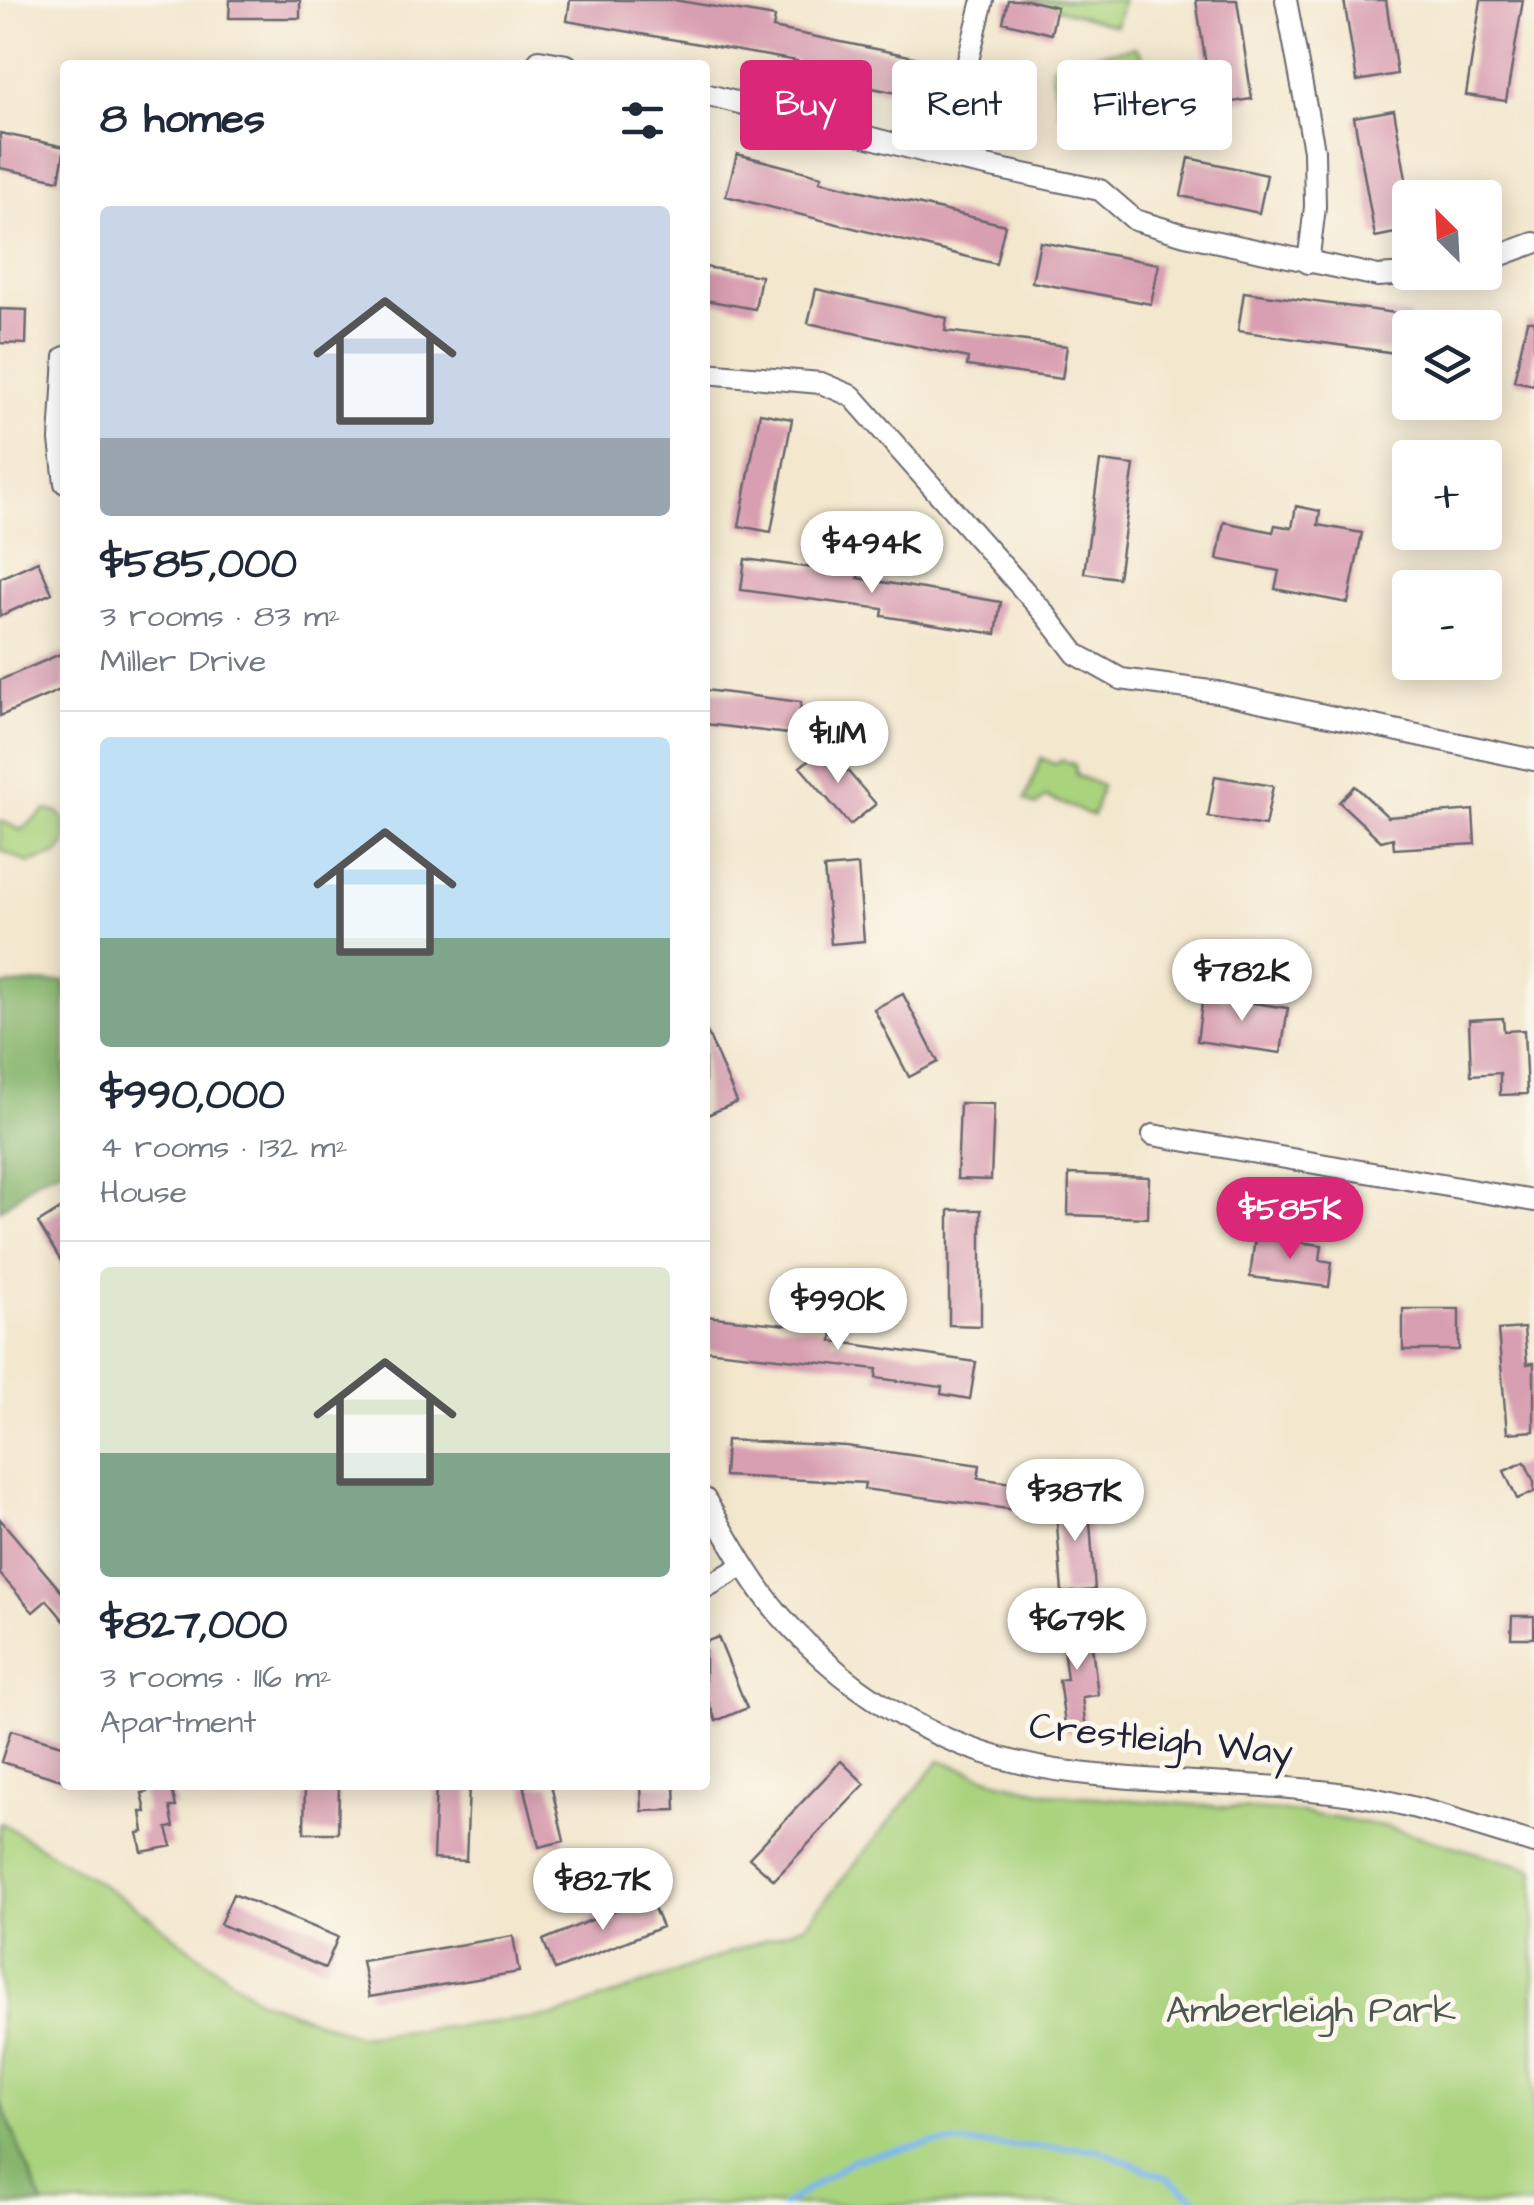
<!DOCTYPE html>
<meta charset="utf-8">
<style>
:root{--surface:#fff;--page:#f6f6f7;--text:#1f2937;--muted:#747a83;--line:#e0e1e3;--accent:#db2777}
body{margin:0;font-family:"Architects Daughter",sans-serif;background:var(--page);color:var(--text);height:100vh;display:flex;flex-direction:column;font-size:38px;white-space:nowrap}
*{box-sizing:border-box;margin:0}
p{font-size:32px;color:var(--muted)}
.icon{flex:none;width:55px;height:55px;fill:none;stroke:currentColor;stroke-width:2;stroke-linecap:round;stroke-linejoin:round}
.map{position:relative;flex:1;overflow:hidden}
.drawer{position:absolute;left:60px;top:60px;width:650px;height:1730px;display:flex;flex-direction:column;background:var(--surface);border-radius:10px;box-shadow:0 5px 25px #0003}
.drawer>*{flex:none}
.guide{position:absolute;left:740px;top:60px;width:642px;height:90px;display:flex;gap:20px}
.needle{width:65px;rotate:336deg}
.buttons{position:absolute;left:1392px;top:180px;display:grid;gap:20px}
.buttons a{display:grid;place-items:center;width:110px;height:110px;border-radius:10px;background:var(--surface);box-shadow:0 5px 25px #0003;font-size:50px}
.price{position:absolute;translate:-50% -85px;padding:0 22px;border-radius:35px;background:#fff;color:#222;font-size:32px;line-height:65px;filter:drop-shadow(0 2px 5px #0008)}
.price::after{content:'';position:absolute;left:50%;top:60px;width:30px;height:22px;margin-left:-15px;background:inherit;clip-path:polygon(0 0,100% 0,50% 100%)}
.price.current{background:var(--accent);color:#fff}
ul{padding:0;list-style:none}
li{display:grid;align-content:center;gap:20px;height:530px;padding:0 40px}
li+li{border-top:2px solid var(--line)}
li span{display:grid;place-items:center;height:310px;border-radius:10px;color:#555}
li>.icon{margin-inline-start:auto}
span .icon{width:180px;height:180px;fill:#fffc;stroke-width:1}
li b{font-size:42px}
h2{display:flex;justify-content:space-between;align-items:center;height:120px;padding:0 40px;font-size:42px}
.pill{padding:0 35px;border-radius:10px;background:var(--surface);box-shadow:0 5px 25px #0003;font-size:35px;line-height:90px}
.pill.current{background:var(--accent);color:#fff}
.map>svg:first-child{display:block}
</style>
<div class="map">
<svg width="1534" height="2205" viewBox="0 0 1534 2205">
<rect width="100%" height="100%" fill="#fbf7ec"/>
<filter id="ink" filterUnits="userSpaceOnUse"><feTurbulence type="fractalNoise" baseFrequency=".01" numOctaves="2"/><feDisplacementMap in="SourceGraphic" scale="20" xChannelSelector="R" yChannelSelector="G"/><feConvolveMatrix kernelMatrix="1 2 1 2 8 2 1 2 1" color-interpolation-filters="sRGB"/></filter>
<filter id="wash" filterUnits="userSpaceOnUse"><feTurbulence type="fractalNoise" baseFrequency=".0048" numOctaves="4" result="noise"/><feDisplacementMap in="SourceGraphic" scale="40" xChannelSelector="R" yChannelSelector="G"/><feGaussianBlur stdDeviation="2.25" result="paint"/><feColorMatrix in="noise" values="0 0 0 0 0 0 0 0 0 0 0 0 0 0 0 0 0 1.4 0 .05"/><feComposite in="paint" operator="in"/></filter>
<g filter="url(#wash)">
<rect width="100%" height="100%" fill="#f3e7ce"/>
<path fill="#aad37e" stroke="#667a5c" stroke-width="2.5" d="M1027 0H1123L1116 26Z
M1135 47 1142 55 1151 99 1146 107 1067 120 1060 114 1051 69 1056 61Z
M1041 758 1055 764 1062 760 1074 764 1076 775 1102 786 1093 816 1046 797 1036 806 1025 800Z
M46 810 58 812 65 820V845L57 854 29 863 0 850V820L21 830Z
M940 1760 1000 1782 1054 1794 1302 1813 1383 1826 1534 1869V2205H43L0 2101V1822L131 1903 257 1999 358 2036 556 2016 805 1925Z"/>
<path fill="#87b56d" stroke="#546c54" stroke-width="2.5" d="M65 981V1168L39 1178 0 1210V986Z
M0 2101 43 2205H0Z"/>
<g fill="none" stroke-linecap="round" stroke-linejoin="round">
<path stroke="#7cb6ed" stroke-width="6" d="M784 2205 854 2159 934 2143 1095 2149 1168 2178 1204 2205"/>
</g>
<g id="blocks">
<path fill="#d89eb1" d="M230 0H300V18H229Z
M570 0H674L775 17 773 28 924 59 916 97 795 72 797 61 567 21Z
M1008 0H1027L1057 7 1051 34 1003 22Z
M1196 0H1237L1252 99 1212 105Z
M1344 0H1386L1397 74 1357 81Z
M1481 0H1523L1506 101 1466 95Z
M1394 110 1410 202V230L1375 237 1354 117Z
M0 133 65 147 59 180 0 168Z
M737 154 822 176 820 181 1005 225 996 264 726 196Z
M1189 158 1267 175 1259 213 1181 196Z
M1040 242 1159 264 1151 304 1032 282Z
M705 267 761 276 755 309 705 300Z
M816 289 947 318 945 331 1067 346 1062 379 967 366 968 358 808 323Z
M1244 292 1410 315V355L1238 331Z
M0 309 27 310 26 344 0 343Z
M1527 321H1534V385L1514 381Z
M760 413 792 419 771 532 739 526Z
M1100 461 1134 465 1118 578 1084 573Z
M1296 506 1320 511 1318 525 1362 533 1348 603 1275 589 1279 571 1217 559 1224 522 1273 532 1275 525 1292 528Z
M745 559 859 574 858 578 1001 602 996 634 882 616 883 609 741 590Z
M38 561 52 593 0 616V578Z
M65 652V688L0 716V680Z
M705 690 801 702 797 735 705 724Z
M826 746 876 804 850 825 800 767Z
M1215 776 1273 786 1265 826 1208 817Z
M1355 786 1388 817 1473 810 1475 844 1394 849 1393 838 1381 841 1339 802Z
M858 865 864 941 831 944 824 868Z
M903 994 938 1062 909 1077 874 1009Z
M1203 996 1288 1008 1281 1053 1197 1041Z
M1503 1018 1504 1031 1524 1030 1527 1094 1500 1095V1073L1471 1075 1469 1020Z
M705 1027 737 1102 705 1116Z
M960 1103 994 1104 991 1180 957 1179Z
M1069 1174 1149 1177 1148 1218 1068 1215Z
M65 1206V1268L38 1223Z
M949 1210H981V1326L949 1325Z
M1255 1237 1322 1245 1320 1260 1332 1262 1329 1287 1250 1277Z
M1403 1309H1459V1350H1403Z
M705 1316 833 1330 832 1341 976 1362 970 1399 941 1394 942 1387 876 1378 877 1369 705 1350Z
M1524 1328 1527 1364 1534 1363V1431L1507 1433 1498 1330Z
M726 1440 846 1446 980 1465 978 1478 1019 1484 1015 1510 864 1489 865 1483 724 1476Z
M1525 1462 1534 1482V1492L1517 1499 1504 1471Z
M1088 1495 1095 1590 1062 1593 1055 1497Z
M0 1519 65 1596V1622L47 1600 33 1612 0 1574Z
M1512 1616H1534V1638H1511Z
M1089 1621 1098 1695 1082 1697 1086 1730 1066 1732 1059 1680 1067 1679 1060 1624Z
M718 1637 747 1708 716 1721 705 1693V1642Z
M11 1730 65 1746V1781L1 1762Z
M841 1761 865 1784 774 1880 749 1858Z
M147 1785H171L176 1807H170L174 1827 167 1828 172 1846 142 1852 138 1833 144 1832 141 1812H146L142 1793 148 1792Z
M305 1785H339L338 1833H304Z
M436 1785H469L466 1861 433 1859Z
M524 1785H551L564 1841 539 1847Z
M641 1785H675L676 1810 642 1811Z
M233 1894 338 1937 325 1968 220 1924Z
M649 1896 662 1927 555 1970 543 1940Z
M513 1936 519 1972 369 1997 362 1961Z"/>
</g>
</g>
<g filter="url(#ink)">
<use href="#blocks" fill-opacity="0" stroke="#6b676e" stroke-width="2.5"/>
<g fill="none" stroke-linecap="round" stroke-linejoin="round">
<defs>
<path id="minor" d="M1286 0 1314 150 1315 207 1308 263
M539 60 567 65
M705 94 944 157 1100 190 1135 220 1185 235 1378 276 1435 272
M944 157 983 0
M1485 261 1534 243
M65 357 60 440 65 483
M705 373 821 383 852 396 1046 615 1076 654 1121 679 1217 692 1534 760
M1153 1135 1534 1201
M705 1499C728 1538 749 1579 779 1614 855 1702 955 1758 1071 1772 1169 1785 1269 1781 1366 1797 1423 1807 1479 1827 1534 1843
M705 1588 744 1565"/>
</defs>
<use href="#minor" stroke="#6b676e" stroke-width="24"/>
<use href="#minor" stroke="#fff" stroke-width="20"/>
</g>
</g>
<g text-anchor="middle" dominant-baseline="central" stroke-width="10" stroke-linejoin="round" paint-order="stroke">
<g font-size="38" fill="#22223b" stroke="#fbf7ec">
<text transform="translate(1161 1740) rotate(6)">Crestleigh Way</text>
</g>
<g font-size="38" fill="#4b574f" stroke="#fbf7ec">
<text x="1311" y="2011">Amberleigh Park</text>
</g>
</g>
</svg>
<div class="buttons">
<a><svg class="needle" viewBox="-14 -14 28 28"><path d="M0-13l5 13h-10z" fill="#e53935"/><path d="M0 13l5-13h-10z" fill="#747a83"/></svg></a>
<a><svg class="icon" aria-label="layers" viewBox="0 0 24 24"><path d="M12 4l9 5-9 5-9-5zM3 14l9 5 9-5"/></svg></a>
<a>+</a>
<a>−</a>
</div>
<b class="price" style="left:872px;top:596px">$494K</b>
<b class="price" style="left:838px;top:786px">$1.1M</b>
<b class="price" style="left:1242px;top:1024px">$782K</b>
<b class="price current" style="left:1290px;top:1262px">$585K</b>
<b class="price" style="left:838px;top:1353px">$990K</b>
<b class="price" style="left:1075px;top:1544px">$387K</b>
<b class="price" style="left:1077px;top:1673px">$679K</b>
<b class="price" style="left:603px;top:1933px">$827K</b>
<div class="guide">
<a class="pill current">Buy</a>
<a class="pill">Rent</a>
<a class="pill">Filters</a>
</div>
<section class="drawer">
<h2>8 homes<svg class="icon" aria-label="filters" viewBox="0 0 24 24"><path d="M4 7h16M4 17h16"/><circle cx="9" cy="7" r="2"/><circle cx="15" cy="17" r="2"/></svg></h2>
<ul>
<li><span style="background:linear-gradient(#c9d6e8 75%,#9aa5b1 0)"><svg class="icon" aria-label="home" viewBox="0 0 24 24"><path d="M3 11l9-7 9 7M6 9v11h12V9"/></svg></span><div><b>$585,000</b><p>3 rooms · 83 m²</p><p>Miller Drive</p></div></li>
<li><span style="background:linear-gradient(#bfe0f5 65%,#7fa58c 0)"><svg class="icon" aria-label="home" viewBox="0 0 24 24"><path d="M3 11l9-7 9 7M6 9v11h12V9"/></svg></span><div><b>$990,000</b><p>4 rooms · 132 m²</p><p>House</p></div></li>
<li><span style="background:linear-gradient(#dfe7d0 60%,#7fa58c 0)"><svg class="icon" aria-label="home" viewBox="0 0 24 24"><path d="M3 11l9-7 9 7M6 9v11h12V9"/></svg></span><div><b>$827,000</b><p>3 rooms · 116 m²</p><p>Apartment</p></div></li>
</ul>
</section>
</div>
